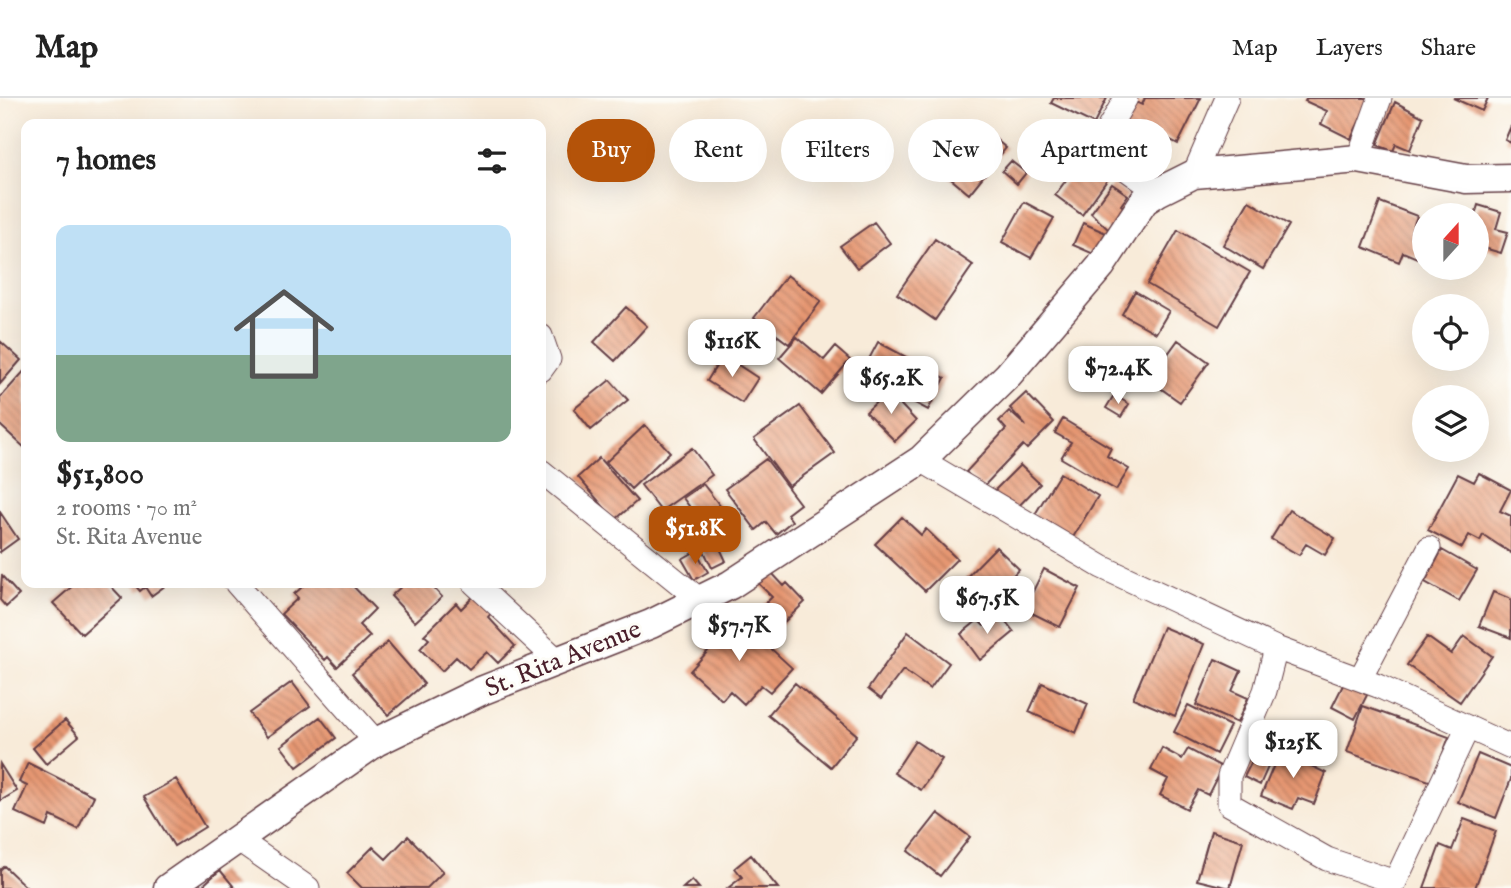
<!DOCTYPE html>
<meta charset="utf-8">
<style>
:root{--surface:#fff;--page:#f6f6f6;--text:#222;--muted:#767676;--line:#e0e0e0;--accent:#b45309}
body{margin:0;font-family:"IM FELL English",serif;background:var(--page);color:var(--text);height:100vh;display:flex;flex-direction:column;font-size:26px;white-space:nowrap}
*{box-sizing:border-box;margin:0}
p{font-size:23px;color:var(--muted)}
.icon{flex:none;width:38px;height:38px;fill:none;stroke:currentColor;stroke-width:2;stroke-linecap:round;stroke-linejoin:round}
.map{position:relative;flex:1;overflow:hidden}
.panel{position:absolute;left:21px;top:21px;width:525px;height:469px;display:flex;flex-direction:column;background:var(--surface);border-radius:14px;box-shadow:0 7px 28px #0002}
.panel>*{flex:none}
.guide{position:absolute;left:567px;top:21px;width:665px;height:63px;display:flex;gap:14px}
.needle{width:46px;rotate:21deg}
.controls{position:absolute;left:1412px;top:105px;display:grid;gap:14px}
.controls a{display:grid;place-items:center;width:77px;height:77px;border-radius:50%;background:var(--surface);box-shadow:0 7px 28px #0002;font-size:35px}
.price{position:absolute;translate:-50% -60px;padding:0 16px;border-radius:14px;background:#fff;color:#222;font-size:23px;line-height:46px;filter:drop-shadow(0 2px 4px #0008)}
.price::after{content:'';position:absolute;left:50%;top:42px;width:21px;height:16px;margin-left:-10px;background:inherit;clip-path:polygon(0 0,100% 0,50% 100%)}
.price.current{background:var(--accent);color:#fff}
ul{padding:0;list-style:none}
li{display:grid;align-content:center;gap:14px;height:371px;padding:0 35px}
li span{display:grid;place-items:center;height:217px;border-radius:14px;color:#555}
li>.icon{margin-inline-start:auto}
span .icon{width:126px;height:126px;fill:#fffc;stroke-width:1}
li b{font-size:30px}
h2{display:flex;justify-content:space-between;align-items:center;height:84px;padding:0 35px;font-size:30px}
.tag{padding:0 24px;border-radius:32px;background:var(--surface);box-shadow:0 7px 28px #0002;font-size:24px;line-height:63px}
.tag.current{background:var(--accent);color:#fff}
header{display:flex;align-items:center;gap:42px;box-sizing:border-box;height:98px;padding:0 35px;background:var(--surface);border-bottom:2px solid var(--line)}
header strong{font-size:33px}
nav{display:flex;gap:38px;margin-inline-start:auto;font-size:24px}
.map>svg:first-child{display:block}
</style>
<header>
<strong>Map</strong>
<nav><a>Map</a><a>Layers</a><a>Share</a></nav>
</header>
<div class="map">
<svg width="1511" height="790" viewBox="0 0 1511 790">
<defs>
<pattern id="building-back-hatch" width="6" height="6" patternUnits="userSpaceOnUse" patternTransform="scale(1.75)"><rect width="6" height="6" fill="#e69772"/><path d="M-1 5l2 2M0 0l6 6M5-1l2 2" fill="none" stroke="#bc7b5e"/></pattern>
</defs>
<rect width="100%" height="100%" fill="#fdfcf7"/>
<filter id="ink" filterUnits="userSpaceOnUse"><feTurbulence type="fractalNoise" baseFrequency=".0143" numOctaves="2"/><feDisplacementMap in="SourceGraphic" scale="14" xChannelSelector="R" yChannelSelector="G"/><feConvolveMatrix kernelMatrix="1 2 1 2 8 2 1 2 1" color-interpolation-filters="sRGB"/></filter>
<filter id="wash" filterUnits="userSpaceOnUse"><feTurbulence type="fractalNoise" baseFrequency=".00686" numOctaves="4" result="noise"/><feDisplacementMap in="SourceGraphic" scale="28" xChannelSelector="R" yChannelSelector="G"/><feGaussianBlur stdDeviation="1.57" result="paint"/><feColorMatrix in="noise" values="0 0 0 0 0 0 0 0 0 0 0 0 0 0 0 0 0 1.4 0 .05"/><feComposite in="paint" operator="in"/></filter>
<g filter="url(#wash)">
<rect width="100%" height="100%" fill="#f8ebd9"/>
<g id="blocks">
<path fill="url(#building-back-hatch)" d="M1054 0H1107L1094 26 1051 5Z
M1145 0H1201L1178 46 1157 35 1145 58 1111 41 1131 2 1142 7Z
M1307 0H1370L1351 41 1321 26 1327 13 1305 3Z
M1453 0H1488L1482 13Z
M1395 4 1423 19 1410 52 1396 46 1393 53 1377 47Z
M1511 28V45L1505 42Z
M981 29 1006 50 969 96 944 75Z
M1072 46 1079 61 1056 72 1049 57Z
M1084 58 1110 78 1082 117 1055 97Z
M1011 63 1026 75 1017 86 1002 73Z
M1112 86 1128 97 1121 107 1129 113 1112 135 1091 115Z
M1249 103 1289 127 1263 171 1223 147Z
M1024 104 1054 120 1031 160 1002 144Z
M1380 104 1417 118 1411 134 1424 141 1417 160 1403 154 1399 164 1363 149Z
M1478 107 1501 114 1496 131 1508 134 1501 155 1477 148 1475 117Z
M874 124 890 145 857 170 840 148Z
M1083 125 1106 135 1096 157 1073 147Z
M1178 132 1250 174 1219 228 1147 186Z
M935 141 973 167 935 222 897 196Z
M787 177 821 203 789 246 754 220Z
M1135 193 1169 213 1156 235 1122 216Z
M626 209 647 228 615 263 594 244Z
M797 239 824 262 835 249 850 262 821 296 779 260Z
M1178 242 1209 264 1180 304 1149 282Z
M0 243 21 262 0 286Z
M878 244 945 280 928 312 861 276Z
M723 257 758 280 742 305 707 283Z
M26 271V351L0 327V300Z
M610 282 628 302 591 332 574 311Z
M888 293 916 323 895 343 866 314Z
M1026 295 1054 324 1027 351 1023 347 982 390 966 374 1006 331 999 323 1009 313 1026 328 1010 310Z
M1114 297 1129 306 1121 319 1106 310Z
M800 308 835 355 789 388 754 341Z
M1063 321 1111 350 1107 358 1129 371 1116 392 1061 360 1071 344 1055 335Z
M645 327 670 354 631 391 606 364Z
M692 350 712 377 661 413 641 387Z
M599 360 637 403 615 422 578 379Z
M766 361 800 406 787 416 792 423 776 436 766 424 756 432 725 391Z
M1020 367 1040 386 1012 415 992 395Z
M1060 375 1098 398 1072 441 1034 418Z
M1479 375 1511 392 1500 413 1511 418V455L1483 437 1480 443 1469 437 1462 450 1428 432 1458 376 1474 384Z
M703 386 721 409 701 424 683 400Z
M1289 412 1335 440 1325 457 1306 446 1299 457 1271 441Z
M0 414 18 441 0 454Z
M902 419 921 437 926 431 957 461 925 493 875 446Z
M717 444 726 463 712 470 703 451Z
M996 449 1019 471 1001 490 1010 499 989 520 978 510 972 516 951 495Z
M1442 452 1477 472 1459 503 1425 484Z
M696 453 708 474 694 482 682 461Z
M1044 471 1080 490 1060 529 1024 511Z
M771 474 784 488 787 485 805 504 778 530 760 511 772 499 758 485Z
M2 478 19 497 6 509 0 502Z
M76 485H108L122 500 82 536 53 505Z
M133 485H169L151 498 145 489 140 493Z
M307 485H350L375 511 359 527 370 538 337 569 328 559 325 562 281 516 298 500 294 496Z
M405 485H429L442 499 415 524 391 498Z
M1493 494 1511 501V540L1479 528Z
M475 497 492 514 488 519 515 548 498 565 487 554 469 571 456 559 442 573 420 551 429 541 424 537 456 505 461 511Z
M999 515 1014 534 980 562 961 536 978 522 984 528Z
M751 524 771 542 767 547 792 570 770 594 761 587 744 606 730 593 722 602 690 573 708 553 700 545 717 526 735 542Z
M1163 529 1204 546 1175 618 1133 600Z
M908 534 949 565 930 591 903 572 881 601 868 591Z
M1464 538 1492 558 1460 604 1407 567 1427 539 1451 556Z
M388 544 424 586 388 617 352 575Z
M1215 561 1241 573 1232 593 1248 600 1237 625 1196 607Z
M292 584 310 608 267 639 249 615Z
M795 585 857 637 831 669 768 617Z
M1042 585 1088 606 1076 635 1029 614Z
M1344 585 1367 597 1355 621 1332 609Z
M1188 607 1230 628 1216 656 1174 634Z
M1363 608 1449 639 1432 684 1347 654Z
M320 619 336 640 297 669 281 648Z
M65 622 79 638 46 666 33 650Z
M915 643 942 661 921 692 894 675Z
M1162 650 1182 661 1188 651 1222 669 1208 697 1198 692 1187 711 1160 697 1168 681 1151 672Z
M1281 650 1311 662 1309 667 1326 675 1314 706 1298 700 1293 711 1261 698Z
M1478 656 1511 670V681L1496 720 1458 704Z
M1253 661 1268 669 1260 687 1244 679Z
M28 665 94 698 78 731 51 718 47 729 15 714 27 688 19 684Z
M0 666 17 693 0 703Z
M176 681 205 729 174 748 144 699Z
M938 715 970 739 940 778 908 753Z
M1464 721 1496 733 1475 790H1424L1440 747 1452 752Z
M1211 733 1243 743 1230 790 1197 782Z
M408 738 443 774 427 790H362L347 775 373 749 386 761Z
M751 757 778 790H728L742 779 735 770Z
M4 768 27 790H0V772Z
M220 772 235 790H200Z
M692 782 699 790H683Z"/>
</g>
</g>
<g filter="url(#ink)">
<use href="#blocks" fill-opacity="0" stroke="#643e45" stroke-width="2"/>
<g fill="none" stroke-linecap="round" stroke-linejoin="round">
<defs>
<path id="minor" d="M1126 0 1097 50 1158 94
M1358 61 1380 0
M1194 76 1227 0
M541 238 549 261 541 272
M921 362 1102 469 1276 550 1378 588 1511 649
M541 373 700 502
M236 485 376 644
M474 485 557 562
M1276 550 1265 593 1229 678V706L1327 761 1395 784 1468 629
M1360 581 1429 450
M236 740 308 790"/>
<path id="tertiary" d="M168 790 376 644 481 593 651 526 730 487 921 362 1008 277 1101 168 1144 103 1158 94 1194 76 1358 61 1466 81 1511 80"/>
</defs>
<use href="#minor" stroke="#643e45" stroke-width="25"/>
<use href="#tertiary" stroke="#643e45" stroke-width="31"/>
<use href="#minor" stroke="#fff" stroke-width="23"/>
<use href="#tertiary" stroke="#fff" stroke-width="28"/>
</g>
</g>
<g text-anchor="middle" dominant-baseline="central" stroke-width="6" stroke-linejoin="round" paint-order="stroke">
<g font-size="26" fill="#4a1f2b" stroke="#fdfcf7">
<text transform="translate(563 561) rotate(-22)">St. Rita Avenue</text>
</g>
</g>
</svg>
<div class="controls">
<a><svg class="needle" viewBox="-14 -14 28 28"><path d="M0-13l5 13h-10z" fill="#e53935"/><path d="M0 13l5-13h-10z" fill="#767676"/></svg></a>
<a><svg class="icon" aria-label="locate" viewBox="0 0 24 24"><circle cx="12" cy="12" r="6"/><path d="M12 2v4M12 18v4M2 12h4M18 12h4"/></svg></a>
<a><svg class="icon" aria-label="layers" viewBox="0 0 24 24"><path d="M12 4l9 5-9 5-9-5zM3 14l9 5 9-5"/></svg></a>
</div>
<b class="price" style="left:732px;top:281px">$116K</b>
<b class="price" style="left:1118px;top:308px">$72.4K</b>
<b class="price" style="left:891px;top:318px">$65.2K</b>
<b class="price current" style="left:695px;top:468px">$51.8K</b>
<b class="price" style="left:987px;top:538px">$67.5K</b>
<b class="price" style="left:739px;top:565px">$57.7K</b>
<b class="price" style="left:1293px;top:682px">$125K</b>
<div class="guide">
<a class="tag current">Buy</a>
<a class="tag">Rent</a>
<a class="tag">Filters</a>
<a class="tag">New</a>
<a class="tag">Apartment</a>
</div>
<section class="panel">
<h2>7 homes<svg class="icon" aria-label="filters" viewBox="0 0 24 24"><path d="M4 7h16M4 17h16"/><circle cx="9" cy="7" r="2"/><circle cx="15" cy="17" r="2"/></svg></h2>
<ul>
<li><span style="background:linear-gradient(#bfe0f5 60%,#7fa58c 0)"><svg class="icon" aria-label="home" viewBox="0 0 24 24"><path d="M3 11l9-7 9 7M6 9v11h12V9"/></svg></span><div><b>$51,800</b><p>2 rooms · 70 m²</p><p>St. Rita Avenue</p></div></li>
</ul>
</section>
</div>
